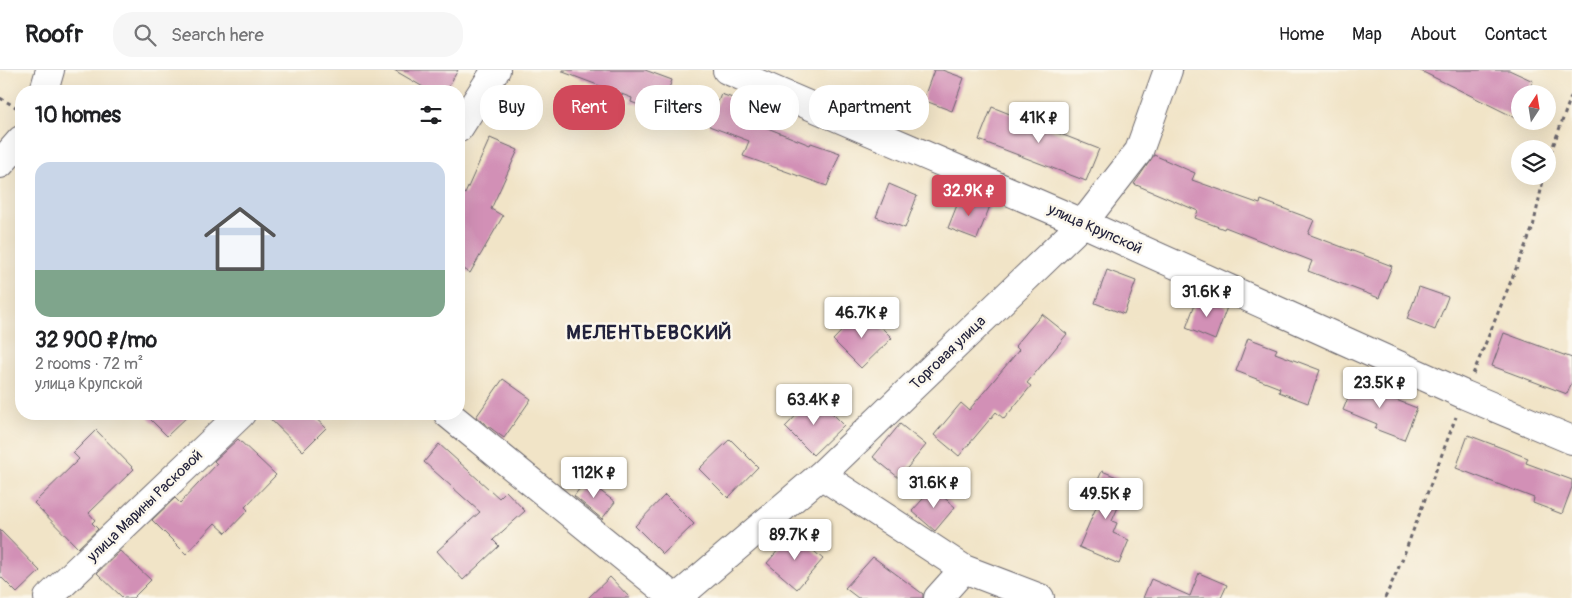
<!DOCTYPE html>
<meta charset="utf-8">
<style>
:root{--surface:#fff;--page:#f6f6f6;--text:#202124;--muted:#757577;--line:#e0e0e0;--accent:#d1495b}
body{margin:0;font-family:Pangolin,sans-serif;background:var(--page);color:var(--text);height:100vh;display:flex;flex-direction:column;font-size:19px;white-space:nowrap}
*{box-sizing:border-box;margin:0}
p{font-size:16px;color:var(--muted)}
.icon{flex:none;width:28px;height:28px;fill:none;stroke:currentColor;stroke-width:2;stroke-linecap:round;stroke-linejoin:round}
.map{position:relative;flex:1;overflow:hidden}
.sheet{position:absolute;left:15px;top:15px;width:450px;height:335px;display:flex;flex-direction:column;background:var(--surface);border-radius:20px;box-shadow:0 5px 20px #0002}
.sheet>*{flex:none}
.guide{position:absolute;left:480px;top:15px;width:475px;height:45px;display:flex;gap:10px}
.needle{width:32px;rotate:12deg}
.tools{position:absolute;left:1511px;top:15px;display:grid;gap:10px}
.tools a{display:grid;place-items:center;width:45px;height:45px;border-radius:50%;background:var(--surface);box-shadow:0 5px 20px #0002;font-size:25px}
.price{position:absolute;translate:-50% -42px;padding:0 11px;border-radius:5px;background:#fff;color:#222;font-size:16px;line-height:32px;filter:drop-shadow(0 1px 2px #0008)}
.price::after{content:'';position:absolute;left:50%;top:30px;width:15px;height:11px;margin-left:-8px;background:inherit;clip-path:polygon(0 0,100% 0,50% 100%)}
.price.active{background:var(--accent);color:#fff}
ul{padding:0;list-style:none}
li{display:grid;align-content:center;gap:10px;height:265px;padding:0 20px}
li+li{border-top:1px solid var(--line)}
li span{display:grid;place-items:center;height:155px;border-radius:15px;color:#555}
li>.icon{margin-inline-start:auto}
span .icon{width:90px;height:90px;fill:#fffc;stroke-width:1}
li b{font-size:21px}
h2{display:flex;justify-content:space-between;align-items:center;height:60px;padding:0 20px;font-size:21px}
.chip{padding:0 18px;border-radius:20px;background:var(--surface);box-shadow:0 5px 20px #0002;font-size:18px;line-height:45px}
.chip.active{background:var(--accent);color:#fff}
header{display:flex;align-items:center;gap:30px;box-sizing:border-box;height:70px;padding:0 25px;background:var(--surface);border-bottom:1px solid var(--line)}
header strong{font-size:24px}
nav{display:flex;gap:28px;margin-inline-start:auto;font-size:18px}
.search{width:350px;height:45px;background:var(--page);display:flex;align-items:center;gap:12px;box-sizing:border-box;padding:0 18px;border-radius:20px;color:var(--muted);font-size:19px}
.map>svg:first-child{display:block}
</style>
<header>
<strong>Roofr</strong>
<div class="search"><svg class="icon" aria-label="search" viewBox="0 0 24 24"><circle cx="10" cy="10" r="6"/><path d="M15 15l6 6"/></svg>Search here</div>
<nav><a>Home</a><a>Map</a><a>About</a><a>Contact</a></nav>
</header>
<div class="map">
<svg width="1572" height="528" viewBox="0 0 1572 528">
<rect width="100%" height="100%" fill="#fbf7ec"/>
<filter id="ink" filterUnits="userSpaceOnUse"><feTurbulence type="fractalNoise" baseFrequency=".02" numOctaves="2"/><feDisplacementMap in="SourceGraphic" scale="10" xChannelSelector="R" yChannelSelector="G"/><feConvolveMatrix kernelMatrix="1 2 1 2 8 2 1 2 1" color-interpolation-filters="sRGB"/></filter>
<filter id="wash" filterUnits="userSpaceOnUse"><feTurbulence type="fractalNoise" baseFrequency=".0096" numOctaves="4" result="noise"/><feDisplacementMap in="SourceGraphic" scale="20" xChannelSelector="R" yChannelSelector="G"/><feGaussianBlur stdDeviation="1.12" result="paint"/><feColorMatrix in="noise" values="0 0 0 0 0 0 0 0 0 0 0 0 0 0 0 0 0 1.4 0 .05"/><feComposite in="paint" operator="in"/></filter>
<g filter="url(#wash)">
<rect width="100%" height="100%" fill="#f1e4c7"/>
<g id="blocks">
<path fill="#d290b6" d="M394 0H458L446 21H430Z
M563 0H645L672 10 660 43 631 32 632 28 563 2Z
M934 0H942L964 8 952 41 923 30Z
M1419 0H1509L1533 11 1527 24H1520V50Z
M721 24 750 34 745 49 810 75 811 73 840 83 827 116 743 86 749 71 709 56Z
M992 37 1099 79 1086 111 979 70Z
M490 68 518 80 491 139 503 146 470 203 459 196V120L465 124Z
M1154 85 1195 103 1192 110 1260 134 1261 130 1314 150 1308 164 1392 196 1379 228 1308 201 1312 191 1225 157 1224 159 1195 148 1198 141 1134 114Z
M889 114 917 126 905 158 876 147Z
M961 125 990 136 977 169 948 158Z
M1107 200 1136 211 1124 244 1095 233Z
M1419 217 1448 227 1435 260 1407 249Z
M1198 226 1227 237 1215 270 1186 258Z
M863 239 892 268 861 298 833 270Z
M1042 244 1067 264 1027 313 1031 316 1004 349 996 342 959 386 934 365 961 333 969 340 1019 280 1015 276Z
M1504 263 1572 288V312L1567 324 1492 296Z
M1248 268 1277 279 1275 283 1320 300 1308 333 1279 322 1280 318 1236 301Z
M1356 308 1385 319 1383 325 1417 338 1404 370 1375 359 1377 354 1343 340Z
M503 309 531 329 504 368 476 347Z
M815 326 844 355 813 385 785 357Z
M145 344H190L167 366Z
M265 344H311L326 358 303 381Z
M900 354 926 375 899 408 873 387Z
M96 360 134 399 89 443 95 450 92 453 98 459 78 478 34 433 79 389 73 383Z
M1468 365 1528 388 1526 393 1572 410V417L1562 444 1533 433 1534 428 1456 398Z
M238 369 276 405 245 437 248 440 226 463 215 453 186 484 152 450 175 428 180 433 217 394 214 391Z
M730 369 758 397 728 428 699 399Z
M439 374 499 428 506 421 525 441 493 470 499 476 463 510 437 481 480 442 424 392Z
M1102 401 1129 412 1112 451 1117 453 1113 463 1129 470 1119 494 1079 477 1098 433 1089 430Z
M586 410 615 432 602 449 574 426Z
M933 418 955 437 935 461 912 441Z
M665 425 694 454 663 484 635 456Z
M0 460 40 501 17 523 0 506Z
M793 463 823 489 797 519 767 493Z
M120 481 151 510 133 528H123L97 503Z
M873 487 923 524V528H858L845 518Z
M1199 503 1227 515 1221 528H1143L1151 509 1190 526Z
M610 507 630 528H588Z"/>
</g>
</g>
<g filter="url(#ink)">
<use href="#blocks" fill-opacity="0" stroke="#6a666c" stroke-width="1"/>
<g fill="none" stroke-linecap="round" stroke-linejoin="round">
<defs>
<path id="minor" d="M727 0 1083 153 1465 325 1572 370
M44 21 50 0
M459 58 496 0
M0 94 21 70
M448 344 674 528
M821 405 964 499 1040 528
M48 528 241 344
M677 528 821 405 1083 153 1139 81 1168 0
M938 528 964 499"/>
</defs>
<use href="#minor" stroke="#6a666c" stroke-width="30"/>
<path stroke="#6a666c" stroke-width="3" stroke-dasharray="4 4" stroke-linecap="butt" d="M0 28 21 40
M1548 90 1572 24
M1473 304 1533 157 1544 106
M1385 528 1402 490 1456 347"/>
<use href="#minor" stroke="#fff" stroke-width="28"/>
</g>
</g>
<g text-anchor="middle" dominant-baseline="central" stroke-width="5" stroke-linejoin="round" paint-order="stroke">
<g font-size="15" fill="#22223b" stroke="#fbf7ec">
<text transform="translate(1095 159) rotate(24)">улица Крупской</text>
<text transform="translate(948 283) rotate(-44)">Торговая улица</text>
<text transform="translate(145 436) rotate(-44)">улица Марины Расковой</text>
</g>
<g font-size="20" font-weight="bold" letter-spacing="1" fill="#22223b" stroke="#fbf7ec">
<text x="649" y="262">МЕЛЕНТЬЕВСКИЙ</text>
</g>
</g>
</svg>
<div class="tools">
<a><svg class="needle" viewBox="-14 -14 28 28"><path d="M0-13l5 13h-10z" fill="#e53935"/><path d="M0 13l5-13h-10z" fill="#757577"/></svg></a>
<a><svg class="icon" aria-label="layers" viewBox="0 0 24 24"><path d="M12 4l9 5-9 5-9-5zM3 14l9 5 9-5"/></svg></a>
</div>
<b class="price" style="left:1039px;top:74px">41K ₽</b>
<b class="price active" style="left:969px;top:147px">32.9K ₽</b>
<b class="price" style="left:1207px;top:248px">31.6K ₽</b>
<b class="price" style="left:862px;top:269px">46.7K ₽</b>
<b class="price" style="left:1380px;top:339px">23.5K ₽</b>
<b class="price" style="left:814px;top:356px">63.4K ₽</b>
<b class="price" style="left:594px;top:429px">112K ₽</b>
<b class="price" style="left:934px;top:439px">31.6K ₽</b>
<b class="price" style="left:1106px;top:450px">49.5K ₽</b>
<b class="price" style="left:795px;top:491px">89.7K ₽</b>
<div class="guide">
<a class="chip">Buy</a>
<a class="chip active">Rent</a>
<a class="chip">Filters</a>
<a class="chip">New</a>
<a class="chip">Apartment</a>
</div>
<section class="sheet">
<h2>10 homes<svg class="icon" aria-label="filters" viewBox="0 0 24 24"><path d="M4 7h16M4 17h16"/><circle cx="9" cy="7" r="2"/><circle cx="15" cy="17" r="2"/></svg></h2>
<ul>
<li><span style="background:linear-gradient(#c9d6e8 70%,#7fa58c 0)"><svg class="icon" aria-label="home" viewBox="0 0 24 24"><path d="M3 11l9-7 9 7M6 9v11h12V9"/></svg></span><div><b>32 900 ₽/mo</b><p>2 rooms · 72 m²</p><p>улица Крупской</p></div></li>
</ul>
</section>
</div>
